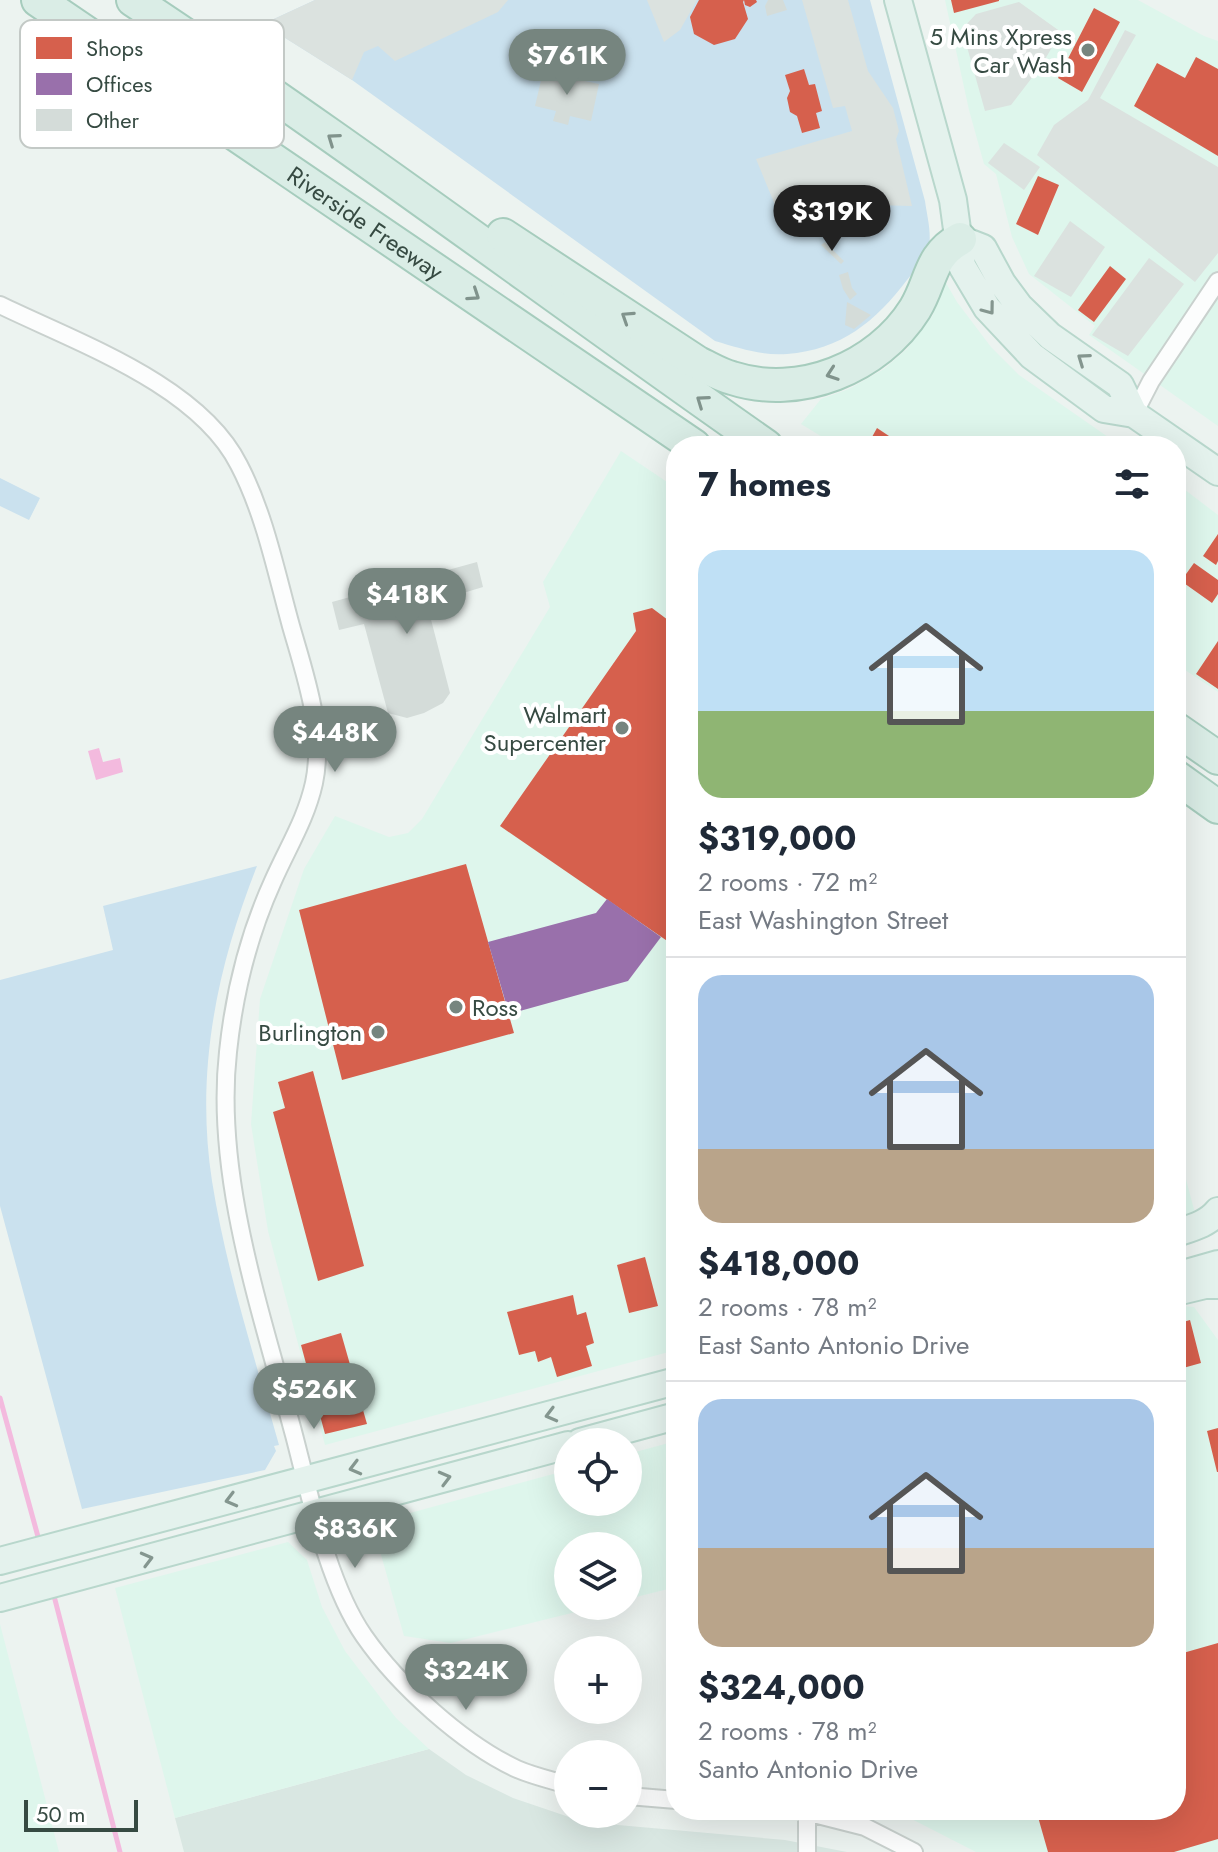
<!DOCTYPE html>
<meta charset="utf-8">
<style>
:root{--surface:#fff;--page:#f2f2f3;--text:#1f2937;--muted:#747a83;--line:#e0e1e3;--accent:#76857f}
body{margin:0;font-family:Jost,sans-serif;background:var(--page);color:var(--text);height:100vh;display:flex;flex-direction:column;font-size:30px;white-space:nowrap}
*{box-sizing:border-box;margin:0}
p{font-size:26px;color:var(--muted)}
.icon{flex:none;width:44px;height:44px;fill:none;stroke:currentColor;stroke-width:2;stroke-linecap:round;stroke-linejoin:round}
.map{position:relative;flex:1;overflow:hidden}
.sheet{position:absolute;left:666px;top:436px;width:520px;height:1384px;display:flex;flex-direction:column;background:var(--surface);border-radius:32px;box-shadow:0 8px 32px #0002}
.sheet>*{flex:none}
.fabs{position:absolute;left:554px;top:1428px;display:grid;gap:16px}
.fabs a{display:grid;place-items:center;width:88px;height:88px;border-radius:50%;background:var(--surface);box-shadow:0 8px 32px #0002;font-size:40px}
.scale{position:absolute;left:24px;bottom:20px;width:114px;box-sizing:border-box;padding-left:8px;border:4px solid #364a42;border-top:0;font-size:22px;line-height:28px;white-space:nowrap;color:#364a42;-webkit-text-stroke:6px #fff;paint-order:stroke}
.price{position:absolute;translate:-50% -68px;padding:0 18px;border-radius:28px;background:var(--accent);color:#fff;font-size:26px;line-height:52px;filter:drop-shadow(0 2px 4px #0008)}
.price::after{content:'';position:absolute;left:50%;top:48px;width:24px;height:18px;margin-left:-12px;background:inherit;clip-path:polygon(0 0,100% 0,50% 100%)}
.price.active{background:#222;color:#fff}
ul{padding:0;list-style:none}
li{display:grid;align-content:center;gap:16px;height:424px;padding:0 32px}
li+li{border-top:2px solid var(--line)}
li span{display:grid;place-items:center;height:248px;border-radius:24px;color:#555}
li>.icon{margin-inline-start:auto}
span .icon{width:144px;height:144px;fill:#fffc;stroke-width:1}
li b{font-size:34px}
h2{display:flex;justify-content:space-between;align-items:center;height:96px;padding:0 32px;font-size:34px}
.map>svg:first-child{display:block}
</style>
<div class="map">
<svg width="1218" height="1852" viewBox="0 0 1218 1852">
<rect width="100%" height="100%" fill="#ecf3f0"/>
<path fill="#d9e7e2" d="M429 1749 466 1775 513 1798 569 1817 618 1825 785 1840 847 1852H184L175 1818Z"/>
<path fill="#def6ec" d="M945 0H1138L1204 36 1218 41V426L1089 335 1095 326 1029 274 1012 237 996 174 984 164 969 110Z
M941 283H946L957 302 991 347 1019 375 1121 446H837L801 424 821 399 849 389 884 369 907 349 933 315Z
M621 451 676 488V1350L325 1445 268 1231 251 1124 260 999 304 869 335 816 389 837 408 833 422 819 550 607 543 582Z
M1176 483 1218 515V692L1176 664Z
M1176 1142 1195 1213 1176 1217Z
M1182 1306 1194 1307 1218 1340V1852H976L894 1810H1176V1307Z
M676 1441V1587L628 1599V1546H568V1606H600L451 1643 404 1636 376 1537 388 1519 568 1470V1502H628V1454Z
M288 1542 307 1560 322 1607 345 1651 396 1718 429 1749 175 1818 115 1588Z
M0 1624 59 1852H0Z"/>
<path fill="#cae1ee" d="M315 0H870L925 201C927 217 934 240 926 255 922 264 913 272 907 280 876 321 841 350 787 354 762 356 739 348 715 341L352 80 263 24Z
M0 478 40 498 29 520 0 506Z
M257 866C217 967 195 1071 212 1181 226 1270 255 1358 279 1445L274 1446 276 1451 265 1470 82 1509 0 1206V980L113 950 103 906Z"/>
<path fill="#dbe2df" d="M315 0H508L498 12 395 61 378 46 364 52 352 80 263 24Z
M647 0H697L680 30 664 42Z
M802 0H848L868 71 893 108 899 131 896 139 912 206 874 205 856 211 850 204 800 219 775 205 756 159 852 131 845 106 833 108Z
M1019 2 1061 32 1041 66 1011 105 985 111 962 29 976 14Z
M1125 30 1136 35 1100 98 1218 167V253L1195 282 1037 155 1054 125 1088 100Z
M1004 143 1040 167 1024 190 988 163Z
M1070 221 1105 247 1071 297 1034 276Z
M1149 258 1184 284 1128 356 1092 335Z"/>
<path fill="#f3bade" d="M99 748 103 762 120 758 123 772 96 780 88 751Z"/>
<path fill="#d6604d" d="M699 0H756L757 2 750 7 745 5 744 0 743 2 748 19 735 39 714 45 694 34 690 17Z
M951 0H999V1L954 13Z
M1094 8 1120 22 1082 92 1058 78Z
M1196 57 1218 69V156L1134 106 1157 63 1185 78Z
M804 69 809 85 815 84 822 111 816 113 820 128 802 133 797 116 790 112 787 98 790 91 785 75Z
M1038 176 1059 185 1038 235 1016 224Z
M1110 266 1126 279 1094 322 1078 310Z
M877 428 904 446H867Z
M1218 534V561L1216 565 1203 556Z
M1194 563 1218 580V594L1212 603 1181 581Z
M652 608 676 626V947L500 826 636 631 633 613Z
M1218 641V689L1196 674Z
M466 864 514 1033 342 1080 299 910Z
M313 1071 364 1266 318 1281 273 1112 285 1108 278 1082Z
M645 1257 658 1306 629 1313 617 1265Z
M573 1295 577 1315 586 1312 594 1343 586 1346 592 1366 557 1377 551 1357 538 1362 535 1351 519 1355 507 1312Z
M1190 1320 1201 1363 1176 1370V1324Z
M341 1333 367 1424 325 1434 301 1345Z
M1218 1428V1472H1217L1207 1431Z
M1218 1643V1839L1174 1852H1048L1036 1810H1176V1655Z"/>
<path fill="#9970ab" d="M607 899 661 937 628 981 509 1014 488 942 596 913Z"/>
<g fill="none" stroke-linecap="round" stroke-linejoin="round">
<path stroke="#f3bade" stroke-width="5" d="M0 1398 40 1544
M53 1592 120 1852"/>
</g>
<path fill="#d4dcd9" d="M768 0H783L787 10 767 16 765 6Z
M543 72 599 84 591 121 570 116 568 125 553 121 556 111 535 106Z
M825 242 844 261 841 264 821 245Z
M848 272 852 288 857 294 850 300 843 289 839 275Z
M847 302 871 315 854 329 845 325Z
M477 562 483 587 427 604 450 693 443 703 424 713 407 718 388 713 364 624 339 630 332 602Z"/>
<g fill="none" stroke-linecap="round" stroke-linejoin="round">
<defs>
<path id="street" d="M0 305C78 343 199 385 239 465 265 515 276 572 291 626 305 675 325 731 314 783 306 819 288 847 273 881 249 934 234 994 228 1052 214 1177 262 1314 294 1435 310 1496 328 1584 364 1636 398 1685 463 1744 517 1769 533 1776 551 1780 568 1785
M1134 414 1151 381 1218 281
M628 1796 676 1800
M798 1810 865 1827 914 1852
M807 1852V1811"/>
<path id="primary" d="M898 0 953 200 962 266 987 308 1032 356 1104 409 1134 414 1218 472
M960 239 983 248 1002 283 1019 306 1050 336 1120 385 1134 414
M1176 1233C1191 1228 1208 1224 1218 1211
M1176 1276 1218 1264
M1176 1292 1205 1285H1218
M580 1442 676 1416
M0 1561 676 1381
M0 1598 568 1445"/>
<g id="highway">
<path id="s1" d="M38 0 694 446"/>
<path d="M133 0C348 142 554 298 766 446"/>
<path d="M503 235 698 363C709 368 720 375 732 378 799 400 878 368 915 309 932 281 929 256 960 239"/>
<path d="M1176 729 1218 758"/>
<path d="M1176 777 1218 807"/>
</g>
</defs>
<use href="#street" stroke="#c9d1ce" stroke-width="20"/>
<use href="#primary" stroke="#b8d7cc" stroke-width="30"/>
<use href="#highway" stroke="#a6ccbd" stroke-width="36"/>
<use href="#street" stroke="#fcfdfd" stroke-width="16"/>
<use href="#primary" stroke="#e4f2ed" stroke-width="26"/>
<use href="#highway" stroke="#daede6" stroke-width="32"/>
</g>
<defs><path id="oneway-chevron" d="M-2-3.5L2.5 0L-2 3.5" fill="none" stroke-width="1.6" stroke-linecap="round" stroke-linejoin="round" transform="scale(2)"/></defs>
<g stroke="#80938c">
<use href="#oneway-chevron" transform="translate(333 139) rotate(-145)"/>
<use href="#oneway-chevron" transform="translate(474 295) rotate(34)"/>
<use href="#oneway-chevron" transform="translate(627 317) rotate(-147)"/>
<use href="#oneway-chevron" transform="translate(832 374) rotate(161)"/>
<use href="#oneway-chevron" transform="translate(702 401) rotate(-145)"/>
</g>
<g stroke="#84968f">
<use href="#oneway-chevron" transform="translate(989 309) rotate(53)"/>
<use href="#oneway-chevron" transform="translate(1083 359) rotate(-145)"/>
<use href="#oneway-chevron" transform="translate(551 1415) rotate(165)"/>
<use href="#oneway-chevron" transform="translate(355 1468) rotate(165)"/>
<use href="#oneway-chevron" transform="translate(445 1478) rotate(-15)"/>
<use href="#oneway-chevron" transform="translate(231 1500) rotate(165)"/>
<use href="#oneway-chevron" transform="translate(147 1559) rotate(-15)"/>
</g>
<g fill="#76857f" stroke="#fff" stroke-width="3">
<circle cx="1088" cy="50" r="8"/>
<circle cx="622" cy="728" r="8"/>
<circle cx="456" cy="1007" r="8"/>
<circle cx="378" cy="1032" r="8"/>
</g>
<g text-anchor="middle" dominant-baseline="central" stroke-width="8" stroke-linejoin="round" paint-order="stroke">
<g font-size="24" fill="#364a42" stroke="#fff" text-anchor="end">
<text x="1072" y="36">5 Mins Xpress<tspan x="1072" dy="28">Car Wash</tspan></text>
<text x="606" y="714">Walmart<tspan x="606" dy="28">Supercenter</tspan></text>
<text x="472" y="1007" text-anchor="start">Ross</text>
<text x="362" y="1032">Burlington</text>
</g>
<g font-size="24" fill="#364a42" stroke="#fff">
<text stroke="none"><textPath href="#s1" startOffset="396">Riverside Freeway</textPath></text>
</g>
</g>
<rect x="20" y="20" width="264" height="128" rx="12" fill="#fff" stroke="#c3c9c6" stroke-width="2"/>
<rect x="36" y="37" width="36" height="22" fill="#d6604d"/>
<rect x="36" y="73" width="36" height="22" fill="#9970ab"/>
<rect x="36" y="109" width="36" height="22" fill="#d4dcd9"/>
<g font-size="22" fill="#364a42">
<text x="86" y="56">Shops</text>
<text x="86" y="92">Offices</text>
<text x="86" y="128">Other</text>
</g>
</svg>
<div class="fabs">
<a><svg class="icon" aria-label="locate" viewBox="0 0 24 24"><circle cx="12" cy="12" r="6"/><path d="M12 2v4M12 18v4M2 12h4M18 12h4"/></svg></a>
<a><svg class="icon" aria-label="layers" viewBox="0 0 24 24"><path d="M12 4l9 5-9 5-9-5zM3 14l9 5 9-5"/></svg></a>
<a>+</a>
<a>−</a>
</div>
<div class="scale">50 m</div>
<b class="price" style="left:567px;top:97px">$761K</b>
<b class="price active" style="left:832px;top:253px">$319K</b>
<b class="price" style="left:407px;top:636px">$418K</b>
<b class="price" style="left:335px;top:774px">$448K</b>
<b class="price" style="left:314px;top:1431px">$526K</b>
<b class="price" style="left:355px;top:1570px">$836K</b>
<b class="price" style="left:466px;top:1712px">$324K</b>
<section class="sheet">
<h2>7 homes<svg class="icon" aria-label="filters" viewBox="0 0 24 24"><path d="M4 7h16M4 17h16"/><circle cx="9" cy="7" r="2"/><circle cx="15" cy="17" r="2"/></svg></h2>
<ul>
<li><span style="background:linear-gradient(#bfe0f5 65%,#8fb573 0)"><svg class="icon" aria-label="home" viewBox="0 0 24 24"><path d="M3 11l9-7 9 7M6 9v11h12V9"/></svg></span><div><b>$319,000</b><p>2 rooms · 72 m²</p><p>East Washington Street</p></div></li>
<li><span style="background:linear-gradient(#a9c7e8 70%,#b9a48a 0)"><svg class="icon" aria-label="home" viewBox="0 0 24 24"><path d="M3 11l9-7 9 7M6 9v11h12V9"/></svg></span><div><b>$418,000</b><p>2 rooms · 78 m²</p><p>East Santo Antonio Drive</p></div></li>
<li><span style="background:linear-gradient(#a9c7e8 60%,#b9a48a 0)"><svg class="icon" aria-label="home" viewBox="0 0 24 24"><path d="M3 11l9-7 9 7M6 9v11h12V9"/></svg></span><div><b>$324,000</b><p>2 rooms · 78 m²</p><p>Santo Antonio Drive</p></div></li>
</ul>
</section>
</div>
